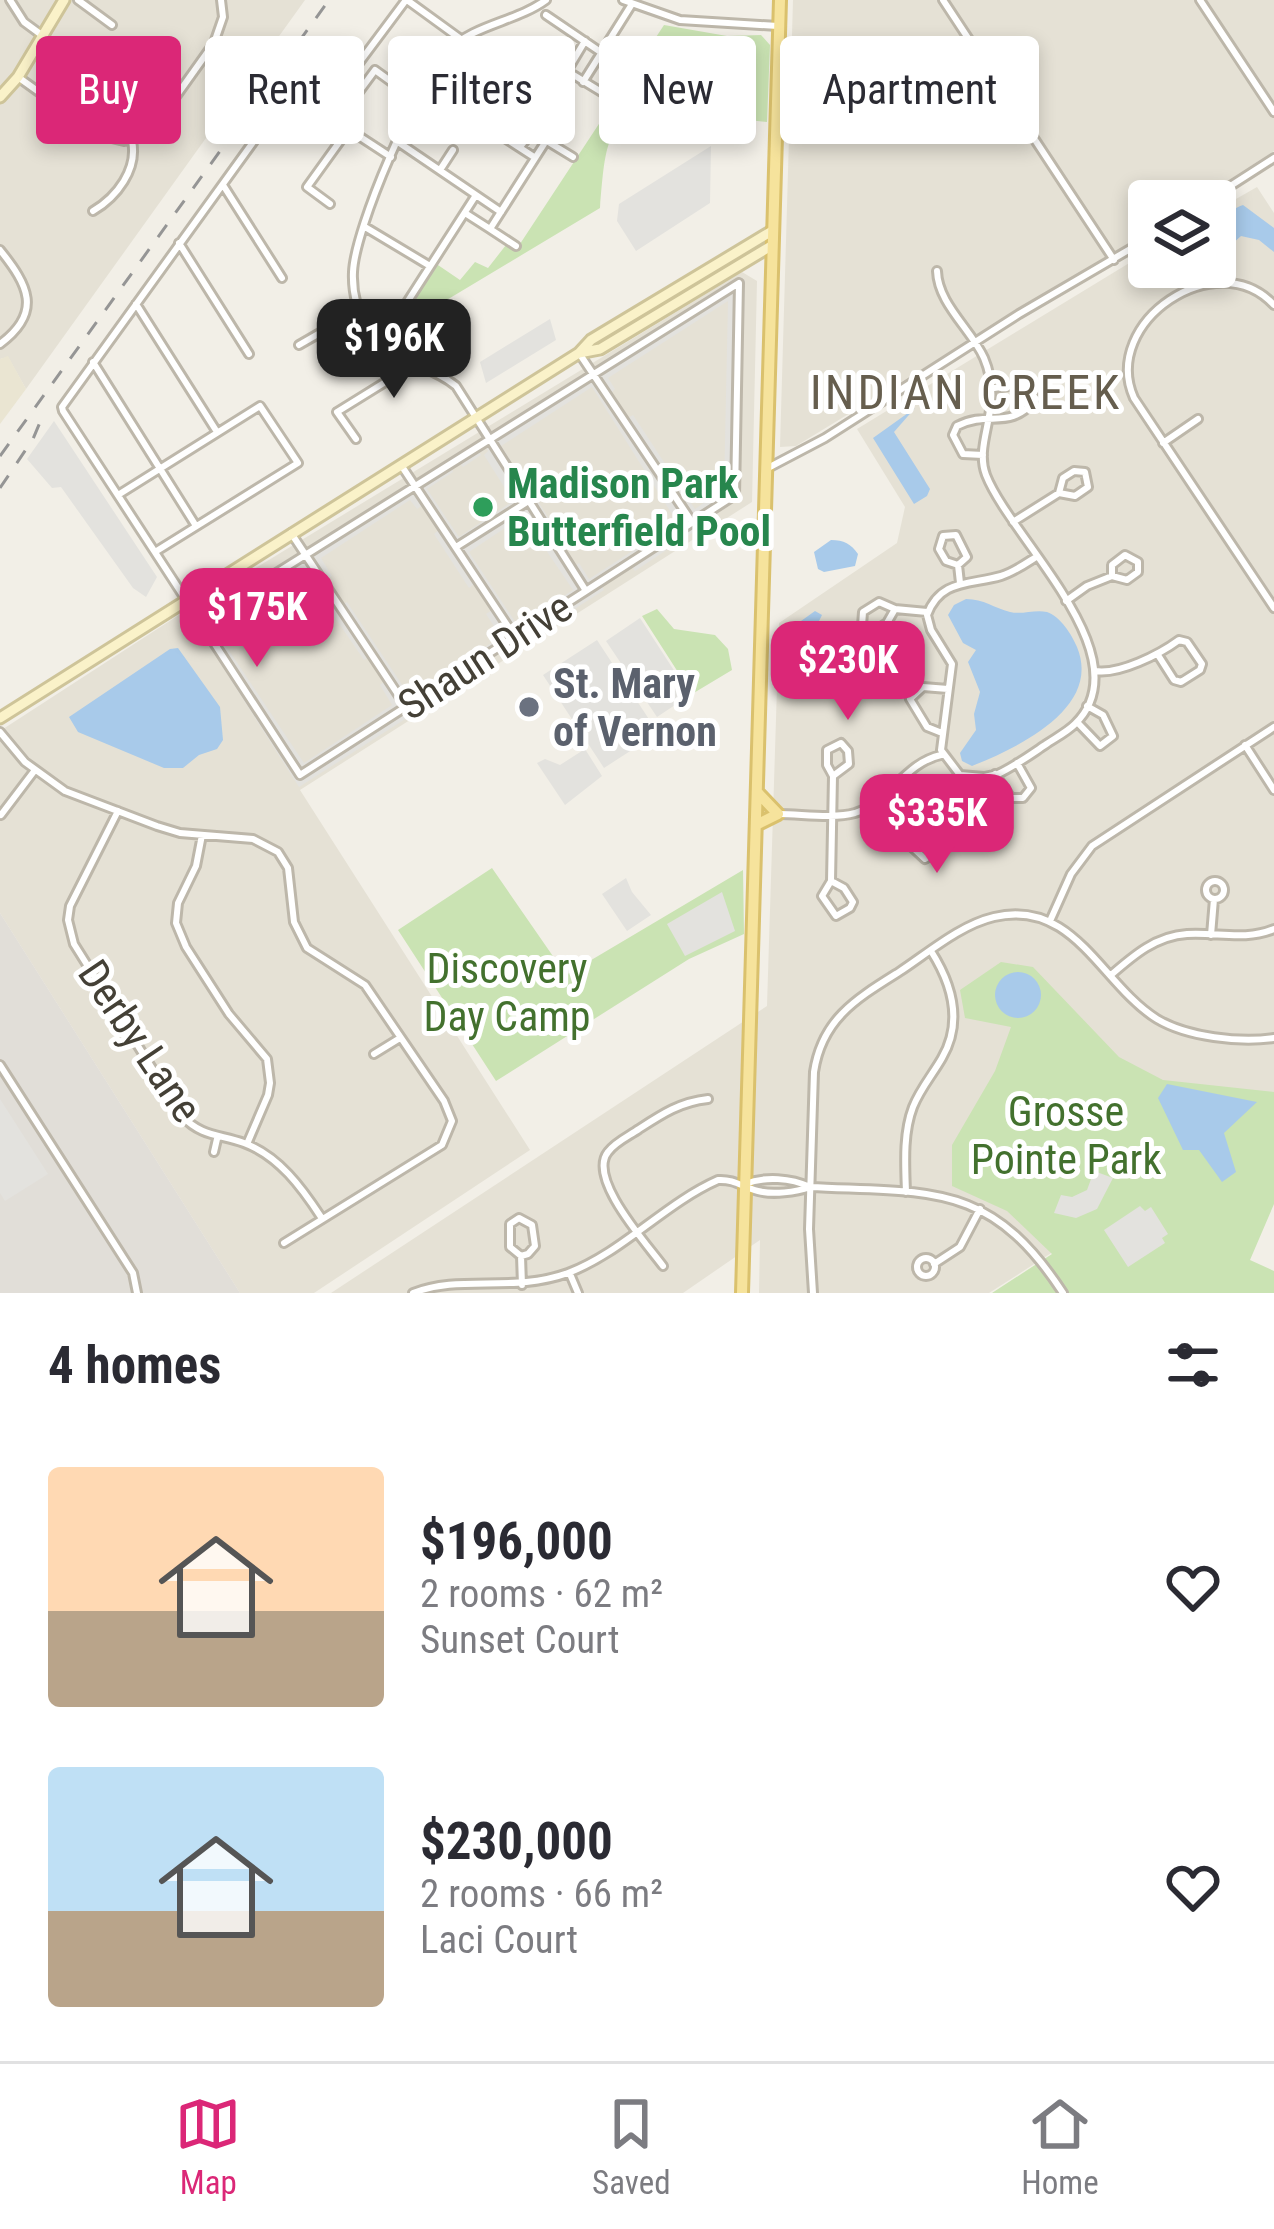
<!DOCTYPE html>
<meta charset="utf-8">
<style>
:root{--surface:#fff;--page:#f7f7f7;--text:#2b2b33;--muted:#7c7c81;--line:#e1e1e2;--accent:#db2777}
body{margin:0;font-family:"Roboto Condensed",sans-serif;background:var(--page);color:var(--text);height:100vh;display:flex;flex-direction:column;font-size:45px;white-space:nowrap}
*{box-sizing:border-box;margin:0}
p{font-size:39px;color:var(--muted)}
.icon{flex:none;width:66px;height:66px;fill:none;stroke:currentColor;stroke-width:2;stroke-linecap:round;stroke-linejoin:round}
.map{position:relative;height:1293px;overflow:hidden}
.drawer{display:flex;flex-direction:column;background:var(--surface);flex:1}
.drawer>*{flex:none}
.hud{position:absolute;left:36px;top:36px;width:1203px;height:108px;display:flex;gap:24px}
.tools{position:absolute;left:1128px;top:180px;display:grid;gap:24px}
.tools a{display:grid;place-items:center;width:108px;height:108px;border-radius:12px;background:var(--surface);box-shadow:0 6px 18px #0003;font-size:60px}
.price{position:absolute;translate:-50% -102px;padding:0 27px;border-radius:24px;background:var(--accent);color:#fff;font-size:39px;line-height:78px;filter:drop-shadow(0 3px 6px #0008)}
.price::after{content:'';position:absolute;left:50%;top:72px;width:36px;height:27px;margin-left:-18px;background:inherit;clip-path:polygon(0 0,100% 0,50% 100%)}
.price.selected{background:#222;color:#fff}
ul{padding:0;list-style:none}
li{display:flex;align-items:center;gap:36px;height:300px;padding:0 48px}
li span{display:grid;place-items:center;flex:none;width:336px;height:240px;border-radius:12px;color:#555}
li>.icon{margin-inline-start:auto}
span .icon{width:144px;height:144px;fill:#fffc;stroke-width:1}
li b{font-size:51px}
h2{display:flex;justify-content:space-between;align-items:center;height:144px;padding:0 48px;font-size:51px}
.tag{padding:0 42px;border-radius:12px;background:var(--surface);box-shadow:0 6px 18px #0003;font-size:42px;line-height:108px}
.tag.selected{background:var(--accent);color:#fff}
.tabs{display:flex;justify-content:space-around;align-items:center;height:168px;border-top:3px solid var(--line);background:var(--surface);font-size:33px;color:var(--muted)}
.tabs a{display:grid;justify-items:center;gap:6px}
.tabs .selected{color:var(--accent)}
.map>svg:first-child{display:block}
</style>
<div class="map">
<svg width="1274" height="1293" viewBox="0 0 1274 1293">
<rect width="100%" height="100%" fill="#f2efe7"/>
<path fill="#e5e1d5" d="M0 0H305L26 389 8 357 0 359Z
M793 0H1274V151L1196 201H1149V231L796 446 780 447Z
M1257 187 1274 213V1110L989 1293H759L760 1240 683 1293H331L767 1006 779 623 897 543 905 507 857 429 1149 251V267H1215V211Z
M742 272 757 281 752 502 300 790 530 1150 314 1293H240L0 913V731L185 611Z"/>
<path fill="#e1ded8" d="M0 913 240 1293H0Z"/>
<path fill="#eae5d2" d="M8 356 26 389 0 424V359Z"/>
<path fill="#cae3b3" d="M664 25 727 36 761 35 770 45 767 122 706 115V96L678 97 664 86C605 125 606 139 600 208L385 337 366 304 372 302 399 322 435 263 460 280 475 262 488 268 506 245 516 250Z
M657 609 674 629 715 635 728 649 732 670 692 694 642 616Z
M492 868 566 975 743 870 744 934 689 959 496 1081 398 930Z
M1001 962 1033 967 1119 1057 1163 1080 1274 1092V1204L1250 1260 1274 1271V1293H992L1052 1254 1007 1211 952 1186V1145L995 1071 1011 1027 965 1018 960 990Z"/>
<path fill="#e3e2de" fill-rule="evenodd" d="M711 146 710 203 636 251 617 221 619 204Z
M745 280 740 488 735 495 706 513 710 521 635 571 629 563 600 583 604 590 505 654 499 647 469 667 474 675 299 787 195 624ZM728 301 724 489 695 509 633 415 626 419 610 394 615 389 608 378ZM592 387 677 522 589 579 579 563 572 568 556 544 562 539 528 486 520 490 505 466 511 461 501 446ZM485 446 488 451 484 455 513 501 459 537 427 489 453 472 451 467 458 462 463 467 481 455 478 450ZM410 500 417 509 426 503 442 527 434 534 469 588 478 581 495 608 486 614 501 637 409 695 347 602 340 606 324 580 332 576 321 558ZM523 516 573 590 518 626 469 552ZM301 568 364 660 372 655 387 679 380 685 392 705 304 763 212 625Z
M445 310 460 336 440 347 409 332Z
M550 319 556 340 486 383 480 362Z
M54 421 157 577 146 597 133 588 61 487 52 488 27 459Z
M640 618 690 695 657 717 606 641Z
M597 640 658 733 604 768 543 675Z
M585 749 602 776 565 805 537 763 545 759 560 765Z
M626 878 632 892 651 915 627 931 602 894Z
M722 892 735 931 685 956 667 924Z
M0 1099 48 1174 5 1201 0 1193Z
M1094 1171 1113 1178 1097 1209 1076 1218 1054 1213 1061 1195 1072 1197 1087 1190Z
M1140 1206 1145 1211 1151 1207 1168 1234 1162 1238 1165 1243 1128 1267 1104 1230Z"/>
<path fill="#a8caea" d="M1243 205 1274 228V252L1259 240 1241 236 1231 245 1228 259 1222 261C1219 237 1216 215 1243 205Z
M915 408 894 432 930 489 927 496 914 504 873 438Z
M831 540C844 540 851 544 858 554L855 566 824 572 818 569 814 552Z
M966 599C984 599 994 608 1010 612 1022 615 1035 609 1047 612 1060 616 1072 635 1077 647 1102 708 1019 747 972 766L962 761 960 753 976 730 974 714 980 692 968 662 976 650 963 643 948 615 954 605Z
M815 611 822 615 817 625 837 657 861 655 870 668 791 657 794 626Z
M178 648 220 707 223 740 217 749 199 755 183 768H164L78 732 69 717 170 649Z
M995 995a23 23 0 1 1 46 0a23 23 0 1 1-46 0Z
M1167 1084 1257 1102 1224 1133 1236 1172 1222 1182 1199 1150H1183L1158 1098Z"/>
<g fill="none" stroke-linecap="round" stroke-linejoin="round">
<defs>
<path id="street" d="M10 0 24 22 43 36
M78 0 112 25
M407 0 462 40
M546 0C516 22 474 24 448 51 417 85 355 227 353 272 352 293 358 316 370 333 393 364 428 363 456 386L586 591
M623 0 680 20 778 26
M943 0 1114 260
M1200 0 1274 112
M546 15 602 53
M585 41 567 71 608 96
M323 56 350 75 406 0
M18 77 99 135 124 141 140 137 157 123 214 43 223 17 221 0
M583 82 632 4
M426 87 534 157
M487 87 499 71 517 83
M344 112 375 70 419 102
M470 114 487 87 506 99 533 59
M398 142 501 212
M520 147 532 132 573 157
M440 170 453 150
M223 185 282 278
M1207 201 1274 158
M330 204 307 187 348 130
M93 211C117 197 138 169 132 141
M465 213 490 229
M365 227 430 266
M179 243 249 354
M516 246 490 229 546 141
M0 250C28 285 43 312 0 344
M937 271C938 304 971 329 984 358 1005 408 973 440 986 475 1011 539 1144 657 1075 724 1067 732 1055 738 1045 745 1030 755 1015 766 998 774L984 777 960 775 941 750 952 664 931 630 927 615C940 579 970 585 1001 576 1014 572 1025 564 1036 557
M136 304 217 432
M1274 305C1217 243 1100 322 1134 398L1274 608
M397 318 476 195
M299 345 358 311
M579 353 692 522
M93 362 196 526
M356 439 337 412 387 381 404 363
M1163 443 1198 419
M983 455 963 454 953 435 957 426C990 409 1008 432 1036 399L1023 384 994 388
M401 465 515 637
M766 469 825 438 1019 314 1149 238
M118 495 260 406 298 463 155 552
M1013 522 1059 493 1063 478 1074 471 1085 472 1088 487 1075 496 1059 493
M291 533 405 705
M456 547 527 502
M958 565 946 561 939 549 943 536 956 535 967 557 958 565 960 583
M1066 601 1087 586 1112 576 1127 580 1138 572V562L1125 555 1112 565V576
M895 609 887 623 875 631 862 626 863 612 879 602 895 609 927 612
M200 621 739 283 735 495 300 775C221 654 142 532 63 411L62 407 290 91 391 157
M1095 671C1119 675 1160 654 1179 640L1187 642 1202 664 1200 670 1181 682 1174 680 1158 655
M1077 722 1100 746 1113 736 1103 715 1087 706
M0 732 25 762 65 791 157 826 180 833 253 839 278 852 288 868 294 922 307 948 365 985 444 1101 452 1121 442 1145 284 1243
M942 733 927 727 910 699 923 687 948 689
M1245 745 1274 790
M995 774 1011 798H1023L1031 788 1017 763
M891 788 914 813 921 827 934 831 941 842 939 850 925 859 910 845 921 827
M118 811 70 906 68 920 74 944 182 1116C202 1137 219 1134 244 1143 279 1156 302 1188 321 1217
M779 814C802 814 833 819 855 813 890 802 904 763 941 755
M1 815 35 770
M202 835 196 866 178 903 176 923 186 947 229 1014 267 1059 270 1083 268 1095 247 1144
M1206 890a9 9 0 1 1 18 0a9 9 0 1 1-18 0Z
M831 881 844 888 853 902 850 908 836 916 822 896 831 881 833 776 827 765V750L841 743 848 751 849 764 833 776
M1050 921 1071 874 1092 846 1274 727
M1211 935 1214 899
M1111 975C1134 955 1156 936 1187 934 1217 932 1245 941 1274 929
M374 1054 400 1038
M0 1065 133 1273 137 1293
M214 1152 217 1139
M745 1184C765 1176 791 1178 810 1187 931 1193 990 1181 1063 1293
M906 1192C905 1164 903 1133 913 1107 920 1089 933 1074 942 1058 963 1022 952 984 931 951
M519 1218 532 1225 535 1246 528 1254 521 1256 510 1247V1224Z
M521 1256 522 1285
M917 1267a9 9 0 1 1 18 0a9 9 0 1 1-18 0Z
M934 1264 960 1247 980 1209
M663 1266C646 1243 587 1178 608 1152 615 1142 629 1136 639 1129 662 1114 680 1102 708 1099
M570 1274 578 1293
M413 1293C461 1274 512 1293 568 1273 623 1252 664 1204 718 1180 735 1179 742 1187 758 1191 773 1195 796 1192 810 1187
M813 1293 809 1229 814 1072C822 1019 856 999 899 972 928 953 960 925 994 917 1074 898 1101 984 1157 1019 1187 1037 1240 1043 1274 1038"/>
<path id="secondary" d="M0 97 18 77 64 0
M579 353 600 349 771 246
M0 718 579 353 591 340 772 231"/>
<path id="primary" d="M756 825 778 814 758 793
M742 1293 780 0"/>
</defs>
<use href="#street" stroke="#bdb7aa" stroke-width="12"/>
<use href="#secondary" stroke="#cec499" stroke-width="15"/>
<use href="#primary" stroke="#dac16d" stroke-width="16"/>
<use href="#street" stroke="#fff" stroke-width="6"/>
<use href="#secondary" stroke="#faf2c9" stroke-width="9"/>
<use href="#primary" stroke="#f6e39c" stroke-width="10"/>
<path stroke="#959595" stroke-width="3" stroke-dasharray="15 15" stroke-linecap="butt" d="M0 456 329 0
M0 488 33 439 43 415"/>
</g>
<circle fill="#2e9e5b" stroke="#fff" stroke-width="4.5" cx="483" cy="507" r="12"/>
<circle fill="#6b7280" stroke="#fff" stroke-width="4.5" cx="529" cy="707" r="12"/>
<g text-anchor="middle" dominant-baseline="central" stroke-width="10" stroke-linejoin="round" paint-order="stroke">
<g font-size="42" font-weight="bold" fill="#27864d" stroke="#fff" text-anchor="start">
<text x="507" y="483">Madison Park<tspan x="507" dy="48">Butterfield Pool</tspan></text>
</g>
<g font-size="42" fill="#444036" stroke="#fff">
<text transform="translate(485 656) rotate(-33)">Shaun Drive</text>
<text transform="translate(140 1041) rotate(56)">Derby Lane</text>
</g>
<g font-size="42" font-weight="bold" fill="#5b616d" stroke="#fff" text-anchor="start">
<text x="553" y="683">St. Mary<tspan x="553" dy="48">of Vernon</tspan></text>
</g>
<g font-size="42" fill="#43712e" stroke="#fff">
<text x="507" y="968">Discovery<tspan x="507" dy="48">Day Camp</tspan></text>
<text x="1066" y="1111">Grosse<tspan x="1066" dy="48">Pointe Park</tspan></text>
</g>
<g font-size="48" letter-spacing="3" fill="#665e4e" stroke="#fff">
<text x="966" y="392">INDIAN CREEK</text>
</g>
</g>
</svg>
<div class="tools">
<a><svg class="icon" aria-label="layers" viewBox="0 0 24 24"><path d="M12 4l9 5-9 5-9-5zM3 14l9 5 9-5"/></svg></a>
</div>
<b class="price selected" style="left:394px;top:401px">$196K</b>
<b class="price" style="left:257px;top:670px">$175K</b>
<b class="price" style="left:848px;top:723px">$230K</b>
<b class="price" style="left:937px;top:876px">$335K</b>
<div class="hud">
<a class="tag selected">Buy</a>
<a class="tag">Rent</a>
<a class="tag">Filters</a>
<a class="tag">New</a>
<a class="tag">Apartment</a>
</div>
</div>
<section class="drawer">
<h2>4 homes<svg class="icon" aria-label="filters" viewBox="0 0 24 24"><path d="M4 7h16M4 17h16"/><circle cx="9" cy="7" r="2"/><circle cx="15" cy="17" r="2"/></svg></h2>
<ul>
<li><span style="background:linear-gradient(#ffd9b3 60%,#b9a48a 0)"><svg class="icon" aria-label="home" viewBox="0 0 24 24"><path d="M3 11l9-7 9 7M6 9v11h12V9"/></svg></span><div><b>$196,000</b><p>2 rooms · 62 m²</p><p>Sunset Court</p></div><svg class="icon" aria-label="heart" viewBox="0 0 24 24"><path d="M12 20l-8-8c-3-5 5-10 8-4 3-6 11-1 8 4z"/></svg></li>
<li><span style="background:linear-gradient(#bfe0f5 60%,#b9a48a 0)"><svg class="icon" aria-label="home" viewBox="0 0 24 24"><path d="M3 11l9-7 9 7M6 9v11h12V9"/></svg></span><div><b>$230,000</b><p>2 rooms · 66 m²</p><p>Laci Court</p></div><svg class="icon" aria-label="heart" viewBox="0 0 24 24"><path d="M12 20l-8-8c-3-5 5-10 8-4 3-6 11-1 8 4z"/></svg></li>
</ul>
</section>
<nav class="tabs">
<a class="selected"><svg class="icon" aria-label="map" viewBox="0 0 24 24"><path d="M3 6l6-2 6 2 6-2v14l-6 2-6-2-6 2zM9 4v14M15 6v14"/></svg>Map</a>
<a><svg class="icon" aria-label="saved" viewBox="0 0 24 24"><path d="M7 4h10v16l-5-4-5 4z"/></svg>Saved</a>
<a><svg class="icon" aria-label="home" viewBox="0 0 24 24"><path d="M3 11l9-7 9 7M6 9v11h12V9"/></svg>Home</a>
</nav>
